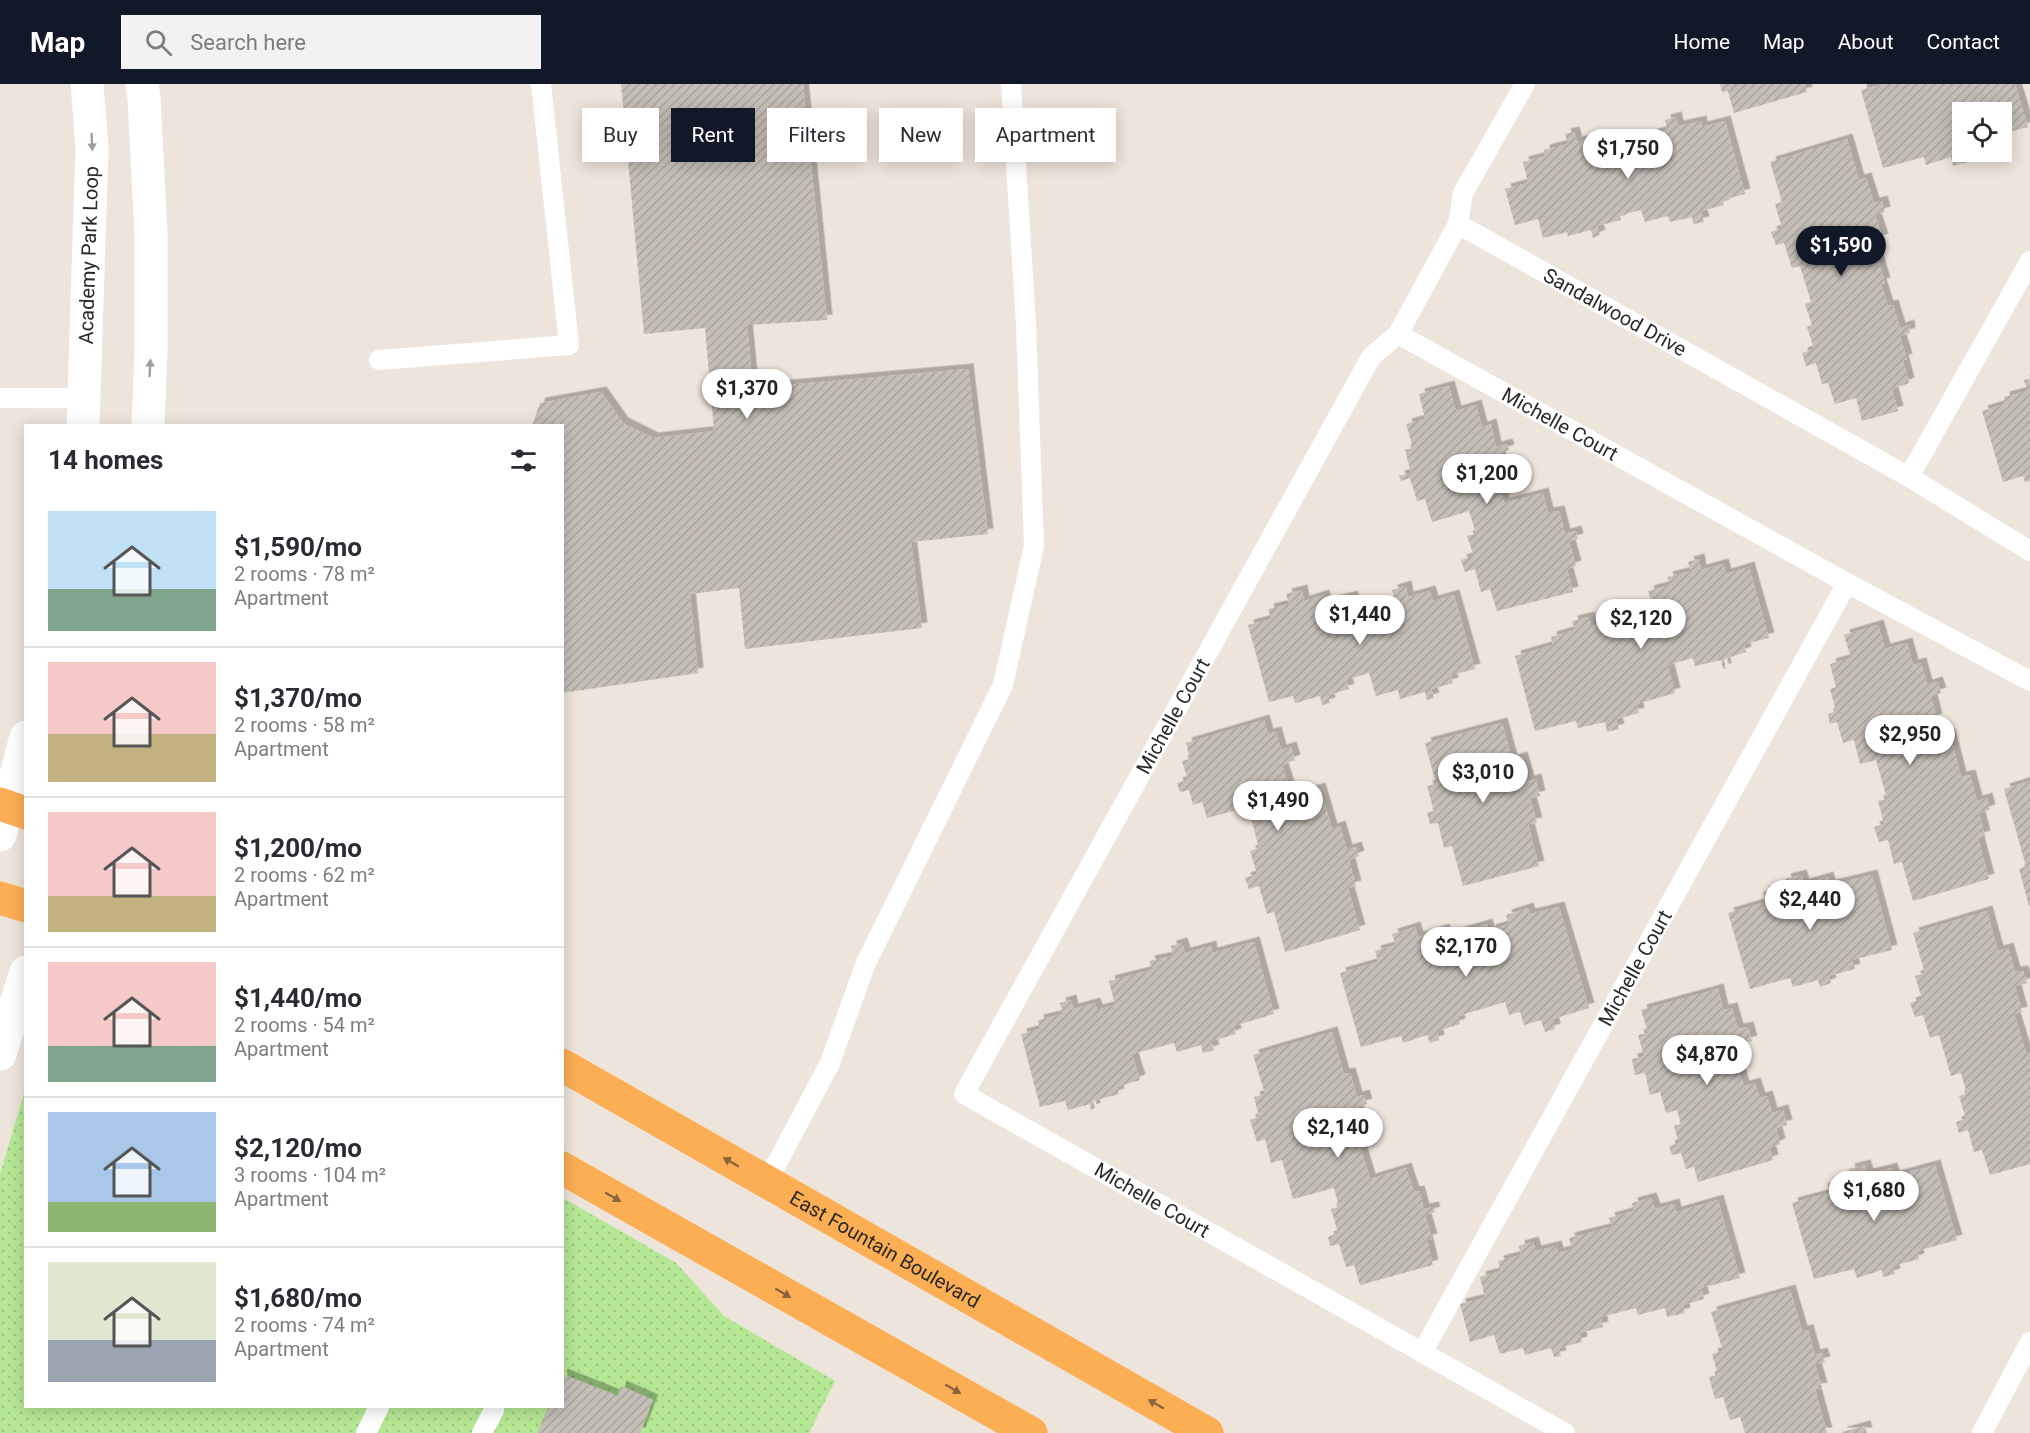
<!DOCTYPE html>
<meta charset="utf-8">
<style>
:root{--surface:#fff;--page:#f2f2f3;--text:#2b2b33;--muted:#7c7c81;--line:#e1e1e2;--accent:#111827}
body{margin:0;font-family:Roboto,sans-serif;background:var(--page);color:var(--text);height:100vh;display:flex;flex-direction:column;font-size:22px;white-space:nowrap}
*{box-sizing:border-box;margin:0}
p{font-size:20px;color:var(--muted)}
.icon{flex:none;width:33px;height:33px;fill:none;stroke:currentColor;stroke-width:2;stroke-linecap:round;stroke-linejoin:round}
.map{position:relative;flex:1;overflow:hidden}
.sheet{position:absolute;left:24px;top:340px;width:540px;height:984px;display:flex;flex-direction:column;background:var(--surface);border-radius:0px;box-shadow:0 3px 15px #0003}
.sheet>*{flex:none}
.guide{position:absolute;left:582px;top:24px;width:570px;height:54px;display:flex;gap:12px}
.tools{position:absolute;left:1952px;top:18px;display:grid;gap:12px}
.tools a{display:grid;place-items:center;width:60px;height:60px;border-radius:0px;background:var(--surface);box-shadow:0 3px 15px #0003;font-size:30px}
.price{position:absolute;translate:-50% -51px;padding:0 14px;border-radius:21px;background:#fff;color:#222;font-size:20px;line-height:39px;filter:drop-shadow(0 2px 3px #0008)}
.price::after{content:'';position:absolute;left:50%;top:36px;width:18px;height:14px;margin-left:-9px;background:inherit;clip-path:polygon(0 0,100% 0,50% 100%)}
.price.active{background:var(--accent);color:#fff}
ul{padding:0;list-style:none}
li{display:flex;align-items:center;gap:18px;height:150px;padding:0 24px}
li+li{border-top:2px solid var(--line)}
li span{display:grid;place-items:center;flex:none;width:168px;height:120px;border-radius:0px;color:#555}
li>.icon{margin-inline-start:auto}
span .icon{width:72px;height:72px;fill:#fffc;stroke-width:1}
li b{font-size:26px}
h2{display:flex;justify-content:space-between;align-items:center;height:72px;padding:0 24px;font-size:26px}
.pill{padding:0 21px;border-radius:0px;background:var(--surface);box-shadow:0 3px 15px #0003;font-size:21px;line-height:54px}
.pill.active{background:var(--accent);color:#fff}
header{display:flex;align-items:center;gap:36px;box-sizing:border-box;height:84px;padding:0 30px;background:var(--accent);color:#fff}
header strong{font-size:28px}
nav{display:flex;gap:33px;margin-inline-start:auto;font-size:21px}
.search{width:420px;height:54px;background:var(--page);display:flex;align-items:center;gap:15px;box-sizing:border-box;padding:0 21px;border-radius:0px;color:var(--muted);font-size:22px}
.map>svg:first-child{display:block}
</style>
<header>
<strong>Map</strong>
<div class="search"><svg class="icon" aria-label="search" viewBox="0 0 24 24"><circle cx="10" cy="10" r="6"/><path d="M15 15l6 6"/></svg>Search here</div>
<nav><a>Home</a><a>Map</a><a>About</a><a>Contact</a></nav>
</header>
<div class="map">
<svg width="2030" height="1349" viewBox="0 0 2030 1349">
<defs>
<pattern id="grass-dots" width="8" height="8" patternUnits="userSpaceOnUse" patternTransform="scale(1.5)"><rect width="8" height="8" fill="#b5e894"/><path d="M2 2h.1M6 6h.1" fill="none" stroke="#9cc780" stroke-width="1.8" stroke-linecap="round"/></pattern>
<pattern id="building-hatch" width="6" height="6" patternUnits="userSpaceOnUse" patternTransform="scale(1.5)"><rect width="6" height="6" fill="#c5bfb7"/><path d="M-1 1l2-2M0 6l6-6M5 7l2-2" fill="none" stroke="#a9a49e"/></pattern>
<filter id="shadow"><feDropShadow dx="5.5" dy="-5.5" stdDeviation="0" flood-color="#0004"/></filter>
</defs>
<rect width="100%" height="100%" fill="#ede4db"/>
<path fill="url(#grass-dots)" d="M25 1006 26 1323H562L563 1114 676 1179 724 1232 835 1297 809 1349H0V1090Z"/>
<path fill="url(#building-hatch)" filter="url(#shadow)" d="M621 0H803L827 236 747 241 753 304 968 285 988 450 911 458 922 544 745 565 739 504 690 510 698 589 562 609V342H532L540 319 601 308 623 339 653 354 714 347 705 244 644 250Z
M1720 0H1805L1807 8 1734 29 1728 7 1722 8Z
M1884 0H2015L2028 43 2001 50V28H1962V68H1966L1969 78 1953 82 1951 73 1926 81 1924 73 1883 84 1861 6Z
M1676 33 1678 42 1701 37 1702 43 1725 37 1745 110 1722 116 1724 121 1701 127 1704 138 1693 140 1692 133 1670 138 1668 132 1645 138 1641 126 1620 131 1621 136 1597 142 1600 151 1593 154 1591 146 1568 152 1567 148 1543 154 1538 135 1515 141 1505 105 1528 99 1523 78 1545 72 1544 66 1568 60 1565 50 1574 48 1577 58 1597 53 1598 57 1623 51 1626 62 1647 56 1646 52 1667 46 1665 36Z
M1847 55 1859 96 1866 94 1874 119 1882 117 1885 128 1875 131 1883 155 1873 158 1885 199 1881 200 1888 222 1893 221 1900 244 1909 241 1910 249 1900 252 1907 275 1903 276 1909 299 1892 305 1898 327 1862 337 1856 314 1835 320 1828 299 1822 300 1816 279 1806 282 1802 269 1814 265 1807 243 1812 241 1805 220 1811 218 1800 182 1792 184 1784 159 1776 161 1771 148 1782 144 1775 120 1782 118 1770 78Z
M2030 295V397L2025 398 2023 392 2003 398 1982 327 2005 320 2004 313 2027 307 2024 296Z
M1449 302 1456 327 1476 321 1482 343 1491 340 1496 363 1507 360 1509 366 1499 369 1506 392 1498 394 1504 419 1543 409 1548 429 1559 427 1565 450 1576 447 1578 455 1569 457 1576 482 1567 485 1573 508 1497 527 1490 505 1481 508 1475 485 1465 488 1461 476 1474 472 1467 452 1476 450 1469 427 1432 438 1425 415 1417 417 1410 394 1401 397 1399 392 1411 389 1405 366 1413 364 1406 340 1425 335 1419 310Z
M1699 475 1701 486 1723 480 1726 490 1749 483 1769 554 1744 560 1746 568 1724 575 1726 585H1723L1721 576 1695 582 1693 574 1668 581 1675 609 1637 620 1639 629 1616 635 1619 645 1607 648 1605 638 1578 644 1576 637 1535 647 1515 572 1553 561 1551 553 1575 546 1572 537 1589 533 1591 542 1615 536 1618 544 1656 533 1648 507 1670 501 1667 493 1691 487 1688 478Z
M1406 502 1408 513 1430 507 1433 517 1454 511 1475 585 1451 591 1453 599 1431 605 1434 614 1427 616 1425 608 1400 615 1398 606 1376 612 1369 589 1346 596 1349 605 1328 611 1330 619 1322 621 1320 612 1295 619 1293 612 1269 618 1248 541 1271 535 1268 525 1289 520 1286 510 1302 506 1304 517 1324 511 1326 519 1352 512 1358 534 1376 530 1374 522 1395 516 1392 506Z
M1878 541 1885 565 1907 559 1913 581 1921 579 1927 601 1937 598 1941 609 1931 612 1937 635 1931 637 1936 655 1950 650 1961 693 1970 691 1977 717 1987 714 1990 726 1979 729 1985 752 1978 754 1989 795 1913 817 1902 778 1894 780 1888 756 1879 758 1874 743 1884 740 1878 717 1887 715 1876 676 1860 680 1854 656 1843 659 1837 638 1830 640 1828 630 1836 627 1830 605 1836 603 1830 580 1851 574 1844 551Z
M1264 636 1268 650 1276 648 1281 666 1291 663 1295 676 1282 681 1292 712 1320 704 1332 745 1340 742 1347 766 1356 763 1359 772 1349 776 1356 802 1348 804 1360 846 1285 868 1274 828 1267 830 1259 802 1249 805 1245 794 1257 790 1250 767 1259 764 1248 723 1207 734 1202 718 1193 721 1189 706 1180 708 1177 699 1188 696 1182 677 1190 675 1186 659Z
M1502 639 1512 676 1522 673 1529 697 1536 695 1540 712 1530 714 1537 739 1528 740 1539 782 1463 802 1452 762 1444 764 1438 739 1430 740 1427 729 1434 727 1427 702 1436 700 1425 659Z
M2030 697V822H2029L2019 785 2026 782 2004 705Z
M1801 791 1804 800 1828 793 1830 801 1872 791 1892 866 1852 876 1855 885 1829 892 1831 899 1820 903 1818 896 1793 903 1790 894 1750 905 1728 829 1766 818 1763 808 1787 801 1785 795Z
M1559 823 1589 924 1553 935 1555 945 1545 948 1541 936 1524 941 1520 928 1509 931 1505 918 1458 932 1460 940 1437 947 1439 956 1430 959 1427 951 1403 959 1401 952 1361 963 1340 889 1378 878 1375 867 1396 861 1392 850 1415 843 1418 853 1444 845 1446 852 1487 840 1491 854 1490 846 1509 840 1506 831 1528 824 1530 830Z
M1987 827 1998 867 2008 864 2015 888 2023 887 2027 899 2015 902 2022 928 2014 930 2026 969 2030 968V1080L1990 1091 1982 1066 1974 1068 1968 1046 1959 1049 1956 1038 1966 1035 1959 1012 1967 1010 1961 989 1951 992 1939 951 1930 954 1923 931 1915 933 1910 919 1922 915 1915 892 1925 889 1913 849Z
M1254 858 1274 930 1234 942 1236 950 1211 957 1214 966 1203 969 1201 961 1177 968 1174 959 1132 970 1140 996 1117 1003 1119 1010 1093 1017 1095 1024 1091 1026 1090 1020 1068 1026 1065 1017 1040 1023 1021 950 1040 945 1038 936 1063 930 1060 919 1071 916 1073 925 1095 919 1097 926 1115 921 1109 897 1152 886 1149 877 1173 872 1171 862 1182 859 1185 869 1211 862 1212 869Z
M1718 905 1723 926 1732 924 1738 945 1748 943 1752 957 1741 960 1746 980 1738 983 1744 1002 1755 999 1760 1014 1767 1012 1772 1029 1783 1026 1787 1041 1776 1044 1780 1060 1770 1064 1773 1076 1698 1098 1694 1083 1686 1085 1681 1069 1672 1071 1669 1062 1679 1059 1674 1042 1681 1040 1677 1026 1666 1029 1660 1008 1650 1011 1645 989 1635 991 1632 975 1644 972 1638 951 1648 949 1641 926Z
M1332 948 1344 990 1350 989 1357 1013 1364 1011 1367 1020 1357 1023 1363 1046 1356 1048 1370 1095 1406 1084 1414 1108 1419 1107 1424 1125 1433 1123 1435 1128 1425 1131 1432 1155 1427 1156 1433 1181 1360 1201 1354 1181 1346 1183 1339 1160 1330 1162 1328 1153 1338 1149 1331 1125 1339 1123 1334 1104 1293 1115 1282 1076 1271 1079 1265 1055 1257 1058 1250 1036 1259 1033 1254 1013 1265 1010 1253 971Z
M1865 1081 1868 1090 1892 1084 1894 1092 1935 1081 1957 1156 1917 1167 1919 1175 1893 1182 1895 1190 1883 1193 1882 1186 1857 1194 1854 1185 1814 1195 1792 1119 1830 1109 1827 1099 1851 1092 1849 1085Z
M1651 1114 1655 1125 1674 1120 1676 1128 1718 1116 1740 1194 1701 1204 1704 1215 1683 1221 1685 1229 1667 1233 1665 1224 1638 1231 1636 1224 1601 1233 1603 1243 1580 1249 1582 1258 1559 1264 1561 1272 1554 1273 1551 1264 1525 1271 1523 1264 1500 1270 1494 1251 1470 1258 1460 1220 1485 1214 1480 1193 1501 1187 1498 1177 1521 1171 1519 1162 1533 1158 1536 1167 1556 1162 1558 1169 1572 1165 1569 1154 1612 1143 1609 1134 1634 1127 1632 1119Z
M1790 1206 1802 1247 1808 1246 1815 1271 1822 1269 1825 1278 1815 1280 1822 1304 1815 1305 1827 1349H1745L1740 1333 1730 1336 1723 1313 1715 1315 1709 1293 1718 1291 1712 1270 1723 1267 1711 1228Z
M562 1290 618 1312 621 1302 653 1316 640 1349H537L548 1323H562Z
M1865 1342 1867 1349H1842V1348Z"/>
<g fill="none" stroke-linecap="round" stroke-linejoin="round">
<path stroke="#fff" stroke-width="20" d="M1458 140 1909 393 2030 467
M1398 250 1458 140 1463 109 1525 0
M379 276 569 261 541 0
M0 314H85
M1909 393 2030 177
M767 1098 830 979 865 881 1003 601 1034 462 1026 241 1011 0
M1422 1269 1847 499
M366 1349 379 1323
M482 1349 494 1326V1323
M1565 1349 964 1010 1371 273 1398 250 1847 499 2030 597
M1982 1349 2030 1258"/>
<g stroke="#fff" stroke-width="33">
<path d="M142 0 144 14 151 151V266L148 342"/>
<path id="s1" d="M83 342 92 63 87 0"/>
<path d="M0 751 26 653"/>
<path d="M0 970 26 888"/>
</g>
<g stroke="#fcae54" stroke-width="33">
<path d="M0 720 26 729"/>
<path d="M0 814 26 822"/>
<path id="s2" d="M562 981 1207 1349"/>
<path d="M562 1084 1031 1349"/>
</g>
</g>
<defs><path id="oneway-solid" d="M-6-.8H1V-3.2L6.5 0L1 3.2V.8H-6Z" transform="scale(1.5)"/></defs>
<g fill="#9f9f9f">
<use href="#oneway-solid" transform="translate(92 58) rotate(87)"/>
<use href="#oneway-solid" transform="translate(150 284) rotate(-87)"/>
</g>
<g fill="#88653d">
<use href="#oneway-solid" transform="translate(731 1078) rotate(-150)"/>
<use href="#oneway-solid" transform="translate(613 1113) rotate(30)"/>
<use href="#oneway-solid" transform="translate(783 1209) rotate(30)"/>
<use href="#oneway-solid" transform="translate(953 1305) rotate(30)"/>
<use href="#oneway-solid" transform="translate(1156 1320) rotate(-150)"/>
</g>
<g text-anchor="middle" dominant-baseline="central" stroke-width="4.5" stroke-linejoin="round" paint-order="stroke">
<g font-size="20" fill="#2a2a2a" stroke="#fff">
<text stroke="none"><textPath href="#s1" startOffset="171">Academy Park Loop</textPath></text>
<text transform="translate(1615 228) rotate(29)">Sandalwood Drive</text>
<text transform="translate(1560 340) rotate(29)">Michelle Court</text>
<text transform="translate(1173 632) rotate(-61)">Michelle Court</text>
<text transform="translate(1635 884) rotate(-61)">Michelle Court</text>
<text transform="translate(1152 1116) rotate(30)">Michelle Court</text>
<text stroke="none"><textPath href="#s2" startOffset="372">East Fountain Boulevard</textPath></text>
</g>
</g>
</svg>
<div class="tools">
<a><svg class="icon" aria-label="locate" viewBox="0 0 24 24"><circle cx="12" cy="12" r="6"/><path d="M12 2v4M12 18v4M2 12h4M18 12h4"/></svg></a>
</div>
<b class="price" style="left:1628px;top:96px">$1,750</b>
<b class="price active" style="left:1841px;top:193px">$1,590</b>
<b class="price" style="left:747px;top:336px">$1,370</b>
<b class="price" style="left:1487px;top:421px">$1,200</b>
<b class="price" style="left:1360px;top:562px">$1,440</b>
<b class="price" style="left:1641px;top:566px">$2,120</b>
<b class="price" style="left:1910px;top:682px">$2,950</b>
<b class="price" style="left:1483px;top:720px">$3,010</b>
<b class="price" style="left:1278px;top:748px">$1,490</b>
<b class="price" style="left:1810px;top:847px">$2,440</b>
<b class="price" style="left:1466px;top:894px">$2,170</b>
<b class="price" style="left:1707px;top:1002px">$4,870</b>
<b class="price" style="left:1338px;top:1075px">$2,140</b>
<b class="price" style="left:1874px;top:1138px">$1,680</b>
<div class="guide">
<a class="pill">Buy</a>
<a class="pill active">Rent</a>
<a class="pill">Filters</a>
<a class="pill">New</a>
<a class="pill">Apartment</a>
</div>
<section class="sheet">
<h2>14 homes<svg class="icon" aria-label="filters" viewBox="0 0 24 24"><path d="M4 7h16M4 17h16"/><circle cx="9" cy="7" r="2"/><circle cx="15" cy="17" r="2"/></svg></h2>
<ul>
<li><span style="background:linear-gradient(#bfe0f5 65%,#7fa58c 0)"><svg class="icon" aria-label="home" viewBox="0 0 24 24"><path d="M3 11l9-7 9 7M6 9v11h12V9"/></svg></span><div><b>$1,590/mo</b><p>2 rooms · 78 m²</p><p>Apartment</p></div></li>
<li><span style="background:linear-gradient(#f6c9c9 60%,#c2b280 0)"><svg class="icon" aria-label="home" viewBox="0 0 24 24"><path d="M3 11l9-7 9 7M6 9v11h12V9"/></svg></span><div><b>$1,370/mo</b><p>2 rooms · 58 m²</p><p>Apartment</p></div></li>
<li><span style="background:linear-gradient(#f6c9c9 70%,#c2b280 0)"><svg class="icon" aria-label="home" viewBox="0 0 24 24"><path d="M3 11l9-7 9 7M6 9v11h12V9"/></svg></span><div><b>$1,200/mo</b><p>2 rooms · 62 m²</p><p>Apartment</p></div></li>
<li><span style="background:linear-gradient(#f6c9c9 70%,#7fa58c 0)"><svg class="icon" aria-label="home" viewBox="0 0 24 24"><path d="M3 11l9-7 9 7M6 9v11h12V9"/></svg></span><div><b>$1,440/mo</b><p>2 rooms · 54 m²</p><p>Apartment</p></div></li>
<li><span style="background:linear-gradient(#a9c7e8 75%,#8fb573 0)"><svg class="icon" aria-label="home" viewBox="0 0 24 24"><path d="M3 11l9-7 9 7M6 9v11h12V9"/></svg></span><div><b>$2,120/mo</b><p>3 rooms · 104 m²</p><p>Apartment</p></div></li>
<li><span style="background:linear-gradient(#dfe7d0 65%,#9aa5b1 0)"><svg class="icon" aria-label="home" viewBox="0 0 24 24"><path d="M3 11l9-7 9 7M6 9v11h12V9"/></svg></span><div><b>$1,680/mo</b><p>2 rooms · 74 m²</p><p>Apartment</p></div></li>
</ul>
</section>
</div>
